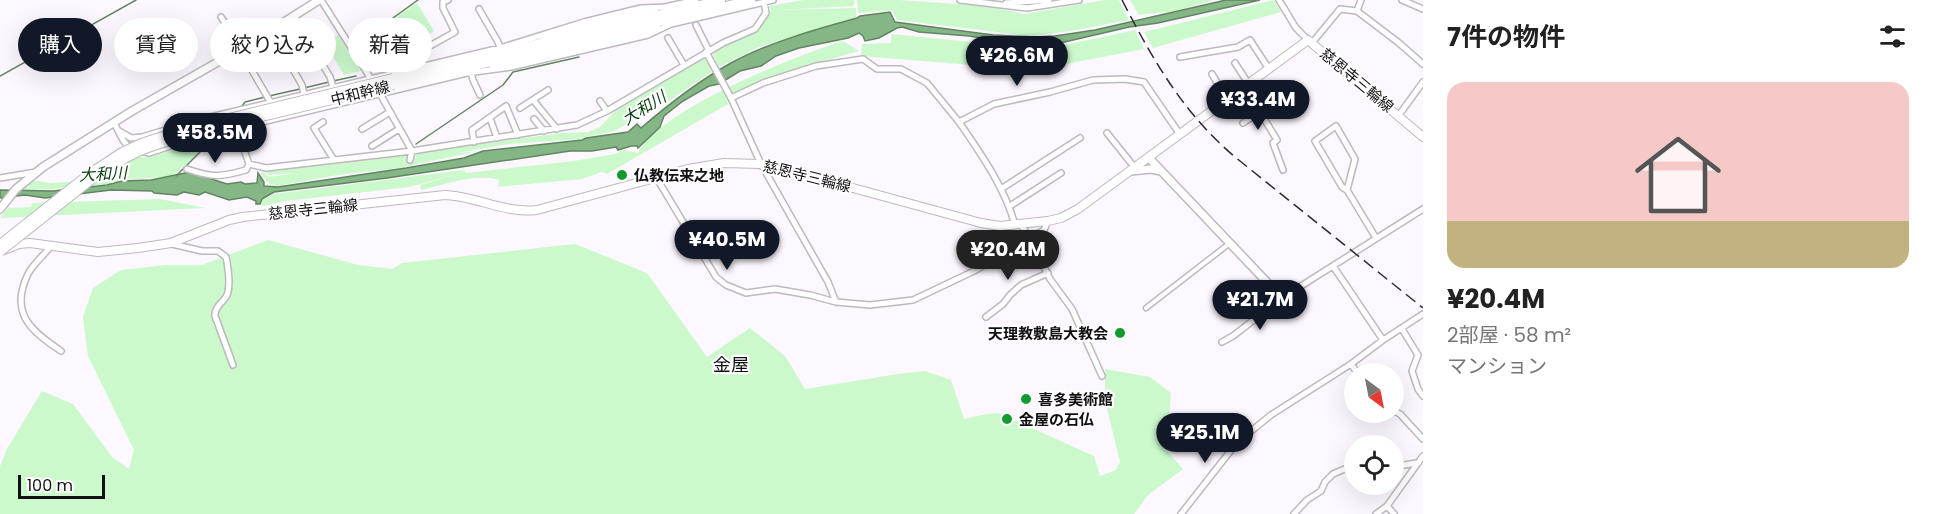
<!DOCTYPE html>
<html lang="ja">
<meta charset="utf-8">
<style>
:root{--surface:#fff;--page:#f2f2f2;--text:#222;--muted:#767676;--line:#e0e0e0;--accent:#111827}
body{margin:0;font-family:Poppins,"Noto Sans JP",sans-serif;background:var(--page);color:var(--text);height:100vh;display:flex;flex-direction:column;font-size:22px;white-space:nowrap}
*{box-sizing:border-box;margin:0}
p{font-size:20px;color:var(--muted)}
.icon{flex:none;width:33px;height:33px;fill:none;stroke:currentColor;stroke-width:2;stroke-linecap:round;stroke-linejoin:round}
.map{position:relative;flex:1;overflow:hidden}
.side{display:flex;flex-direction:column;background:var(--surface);width:510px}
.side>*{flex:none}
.top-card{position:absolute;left:18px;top:18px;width:570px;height:54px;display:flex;gap:12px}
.needle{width:39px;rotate:148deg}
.fabs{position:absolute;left:1344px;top:363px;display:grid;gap:12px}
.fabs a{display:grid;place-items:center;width:60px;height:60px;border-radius:50%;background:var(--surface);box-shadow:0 6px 24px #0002;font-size:30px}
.scale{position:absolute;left:18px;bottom:15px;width:87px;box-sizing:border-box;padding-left:6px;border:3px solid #110f12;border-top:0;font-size:16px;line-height:21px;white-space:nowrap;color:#110f12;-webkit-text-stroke:4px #fff;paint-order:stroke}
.price{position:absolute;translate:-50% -51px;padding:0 14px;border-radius:21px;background:var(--accent);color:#fff;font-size:20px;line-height:39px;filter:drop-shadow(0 2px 3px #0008)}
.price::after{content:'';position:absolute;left:50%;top:36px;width:18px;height:14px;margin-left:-9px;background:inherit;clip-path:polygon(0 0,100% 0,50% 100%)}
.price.current{background:#222;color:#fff}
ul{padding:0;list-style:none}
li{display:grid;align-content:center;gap:12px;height:318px;padding:0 24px}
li+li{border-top:2px solid var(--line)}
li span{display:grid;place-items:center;height:186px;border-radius:18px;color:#555}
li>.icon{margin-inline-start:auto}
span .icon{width:108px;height:108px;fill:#fffc;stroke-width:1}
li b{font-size:26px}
h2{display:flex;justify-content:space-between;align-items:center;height:72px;padding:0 24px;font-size:26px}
.tag{padding:0 21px;border-radius:27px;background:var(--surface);box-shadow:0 6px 24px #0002;font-size:21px;line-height:54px}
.tag.current{background:var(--accent);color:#fff}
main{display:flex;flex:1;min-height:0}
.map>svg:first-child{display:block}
</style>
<main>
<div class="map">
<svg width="1423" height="514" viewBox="0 0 1423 514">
<rect width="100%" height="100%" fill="#fdf7ff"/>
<path fill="#cbf9cc" d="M804 0H854V6L778 10 856 8V17L759 47 719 67 712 53 721 47 757 30 770 14 771 11 769 6Z
M857 0H899L987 6 1024 14 1105 0H1119L1129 20 1071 31 1030 36 897 20 892 10 858 13Z
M1130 0H1214L1175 11 1139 15Z
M1274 0 1281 12 1153 48 1144 32Z
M417 3 434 31 373 69 357 44Z
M1135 30 1144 49 1035 70 861 56 862 44 891 43V34L1024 47 1060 46Z
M338 35 360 71 344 75 325 43Z
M843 41 859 51 787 72 727 99 728 104 607 174 602 172 582 179 498 187 499 180C474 173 446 185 421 190L420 185 461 173 409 187 286 201 264 206 260 205 262 200 274 194 464 170 466 173 574 161 615 154 624 150 638 153C660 109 795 56 843 41Z
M704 58 713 71 648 115C637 114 628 124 618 129 606 135 592 134 579 139L509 144 457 153 478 151 399 168 338 175 277 186 268 183 260 173 263 172 269 177 298 173 269 175 259 167 412 152 411 159H415L416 152 562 133 588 132 600 127 615 111Z
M212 140 175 174 167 177 122 180 108 184 54 189 20 190C30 181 35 179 48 183L154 177 100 179 137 157H148Z
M160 199 206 208 0 218 8 208 31 207 32 203Z
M268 240 358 265 392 269 402 263 575 244 647 273 707 357 750 328 785 356 805 389 898 374 925 371 951 380 964 419 981 415 998 413 1094 456 1100 476 1116 470 1120 462 1105 400V369L1150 377 1171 393 1169 421 1161 444 1183 469 1148 495 1134 514H0V466L7 449 42 391 73 404 112 457 129 469 134 450 88 356 83 317 93 288 121 270 166 265H202Z"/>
<path fill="#84b785" stroke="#628562" stroke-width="1.5" d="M1226 0H1260L1158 23 1129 27 1056 44H1019L969 36 919 32 902 27 897 28 879 38 865 41 863 36 859 33 848 38 799 48 776 56 761 66 740 71 719 84 709 86 683 101 664 116 660 127 638 148 637 146H631L618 150 616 147 592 151H570L387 178 274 192 262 199 260 204H256V201L247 197 229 200 205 192 199 195 184 192 177 195 154 193 152 191 111 190 45 198 25 195 0 198V190L53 191 107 185 122 181 151 180 190 172 227 184 241 182 245 184 257 183 258 173 264 182V186L278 187 406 168 464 158 483 151 582 140 586 138 628 132 637 124 641 128C669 104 698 81 731 63 767 43 817 29 857 18L860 16 890 12 895 22 993 35 1036 37 1055 36 1095 30Z"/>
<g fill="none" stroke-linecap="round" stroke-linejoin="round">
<path stroke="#628562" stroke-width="1.5" d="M357 44 418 0
M0 76 136 0
M333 81 356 76
M304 88 329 82
M269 96 300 89
M242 106 245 102 265 97
M416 144 503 85 513 72 579 57
M176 176 217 135"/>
<defs>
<path id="pedestrian" d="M1146 308 1230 243"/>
<path id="minor" d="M321 0 371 79
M960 0 1027 8 1079 0
M1279 0 1296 28 1308 40
M1402 0 1423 9
M1006 3 1049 0
M665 7 696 0
M479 9 498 42 500 48
M1357 11 1361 0
M294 16 330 77 333 87
M221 17 242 49
M667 25 773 0
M696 25 709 51
M271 31 302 85 304 95
M668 38 684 65
M543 39 574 29 656 9
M1312 43 1340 9 1357 11 1399 43 1423 64
M240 50 271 103
M706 52 731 98 761 164 828 282 836 302
M1180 57 1238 47 1250 40 1269 69
M1235 63 1248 83
M491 65 518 61 658 28
M424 66 419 52 455 32 443 8V2L448 0
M471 72 473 80 480 95
M1212 74 1227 100
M1244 86 1277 140 1273 143 1283 170
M379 92 412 151 410 160
M731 98 763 83 816 66 863 59 877 69H901L927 83 959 122
M533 100 557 129
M600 101 607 111
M520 108 548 90
M1399 115 1423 82
M490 118 497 138
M534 119 544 131
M323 122 314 128 334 160
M114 123C120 133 122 143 132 149
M1243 123 1260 112
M232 129 242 144 249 164 266 168 412 151 577 125 607 111 723 43 755 29 766 13 764 2
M362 129 390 112
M119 131 131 138 142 137 202 119 500 48 584 22 641 8 668 7
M1107 133 1135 168
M474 142 472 130 506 106 518 135
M372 146 399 129
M141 151 149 153 195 138 467 73 511 67 648 35 669 25
M187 169C213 178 221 177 246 170L249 164
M656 177 716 277 726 285 746 293 775 289 810 295 836 302 870 305 913 300 974 271 1030 238 1044 230 1048 221
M0 178 36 172
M1001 189 1080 138
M1347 190 1355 159 1336 126 1315 141 1342 187 1347 190 1376 238
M1010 206 1061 173
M1015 225C1005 188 981 154 959 122L994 104 1050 92 1093 80 1125 79 1144 82 1179 133
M1021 225 1030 238 1050 279 1072 309 1102 376
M172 244 202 251H218L226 257C228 267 230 282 228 292 226 302 214 305 215 316L233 365
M52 245C45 254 33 264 28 274 9 313 31 331 61 351
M1333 266 1383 340
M986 317 1003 304 1010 295 1021 285 1048 273
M1402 329 1418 355 1412 371 1418 389 1423 396
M1222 342 1233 336 1282 298 1423 209
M1351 364 1358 374
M1394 411 1400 414 1423 439
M1394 462 1399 466 1416 463
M1387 506 1394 514
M1181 514 1232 449 1250 432 1271 415 1351 364 1383 340 1423 314
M1294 514 1307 500 1321 491 1325 482 1333 474 1354 465
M1376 514 1387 506 1423 456"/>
<path id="tertiary" d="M1149 158 1282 298
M1131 171 1151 169 1161 171
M0 209 16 189 43 167 132 111 251 43 319 0"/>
<path id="secondary" d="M393 78 721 0
M394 85 751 0
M4 250 19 244 30 243 98 252 138 248 171 243 229 220 243 217 445 195C476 196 506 214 537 210L688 169 724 163 761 164 787 170 981 223 1000 226 1048 221 1061 218 1078 209 1308 40 1423 137"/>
</defs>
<use href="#pedestrian" stroke="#beb8bf" stroke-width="7"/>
<use href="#minor" stroke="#beb8bf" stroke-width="8"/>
<use href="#tertiary" stroke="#beb8bf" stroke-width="10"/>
<use href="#secondary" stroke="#beb8bf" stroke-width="10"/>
<use href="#pedestrian" stroke="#fff" stroke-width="4"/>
<use href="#minor" stroke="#fff" stroke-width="5"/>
<use href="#tertiary" stroke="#fff" stroke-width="7"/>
<use href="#secondary" stroke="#fff" stroke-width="8"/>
<path stroke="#2d2b2f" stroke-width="1.5" stroke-dasharray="12 6" stroke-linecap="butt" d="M1122 0C1153 60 1183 113 1235 157L1423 308"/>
<defs>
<path id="secondary-bridge" d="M0 244 90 173 122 152 141 143 188 128 393 78
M0 252 95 177 126 158 145 149 191 134 394 85"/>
</defs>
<use href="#secondary-bridge" stroke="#beb8bf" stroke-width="10" stroke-linecap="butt"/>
<use href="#secondary-bridge" stroke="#fff" stroke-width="8"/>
</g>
<g fill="#149a2f" stroke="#fff" stroke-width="2">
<circle cx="622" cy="175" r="6"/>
<circle cx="1120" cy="333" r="6"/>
<circle cx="1026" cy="399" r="6"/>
<circle cx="1007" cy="419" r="6"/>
</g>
<g text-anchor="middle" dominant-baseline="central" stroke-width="4.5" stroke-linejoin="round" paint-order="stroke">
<g font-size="15" fill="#110f12" stroke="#fff">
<text transform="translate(1357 80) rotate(40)">慈恩寺三輪線</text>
<text transform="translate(360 93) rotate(-14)">中和幹線</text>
<text transform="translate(807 176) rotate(14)">慈恩寺三輪線</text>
<text transform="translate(313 209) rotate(-6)">慈恩寺三輪線</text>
</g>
<g font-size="15" font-weight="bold" fill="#110f12" stroke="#fff" text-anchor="start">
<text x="634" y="175">仏教伝来之地</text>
<text x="1108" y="333" text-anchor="end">天理教敷島大教会</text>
<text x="1038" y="399">喜多美術館</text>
<text x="1019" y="419">金屋の石仏</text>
</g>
<g font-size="16" font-style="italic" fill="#043e0e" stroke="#fff">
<text transform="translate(644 108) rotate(-32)">大和川</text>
<text transform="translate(103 174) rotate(-3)">大和川</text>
</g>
<g font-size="18" fill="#110f12" stroke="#fff">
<text x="731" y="364">金屋</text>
</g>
</g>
</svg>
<div class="fabs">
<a><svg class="needle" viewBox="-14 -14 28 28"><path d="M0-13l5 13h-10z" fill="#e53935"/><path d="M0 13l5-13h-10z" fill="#767676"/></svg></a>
<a><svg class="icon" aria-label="locate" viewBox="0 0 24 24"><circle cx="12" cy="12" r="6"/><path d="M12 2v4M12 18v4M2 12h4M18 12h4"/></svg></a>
</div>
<div class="scale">100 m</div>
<b class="price" style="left:1017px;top:87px">¥26.6M</b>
<b class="price" style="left:1258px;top:131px">¥33.4M</b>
<b class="price" style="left:215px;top:164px">¥58.5M</b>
<b class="price" style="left:727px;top:271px">¥40.5M</b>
<b class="price current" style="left:1008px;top:281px">¥20.4M</b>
<b class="price" style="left:1260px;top:331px">¥21.7M</b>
<b class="price" style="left:1205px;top:464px">¥25.1M</b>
<div class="top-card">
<a class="tag current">購入</a>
<a class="tag">賃貸</a>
<a class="tag">絞り込み</a>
<a class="tag">新着</a>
</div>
</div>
<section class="side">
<h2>7件の物件<svg class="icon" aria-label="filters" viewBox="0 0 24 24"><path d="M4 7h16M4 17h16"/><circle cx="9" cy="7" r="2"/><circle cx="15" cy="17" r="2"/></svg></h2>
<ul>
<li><span style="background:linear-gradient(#f6c9c9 75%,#c2b280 0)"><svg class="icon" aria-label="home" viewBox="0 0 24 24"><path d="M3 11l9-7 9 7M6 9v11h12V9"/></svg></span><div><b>¥20.4M</b><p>2部屋 · 58 m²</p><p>マンション</p></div></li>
</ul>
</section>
</main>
